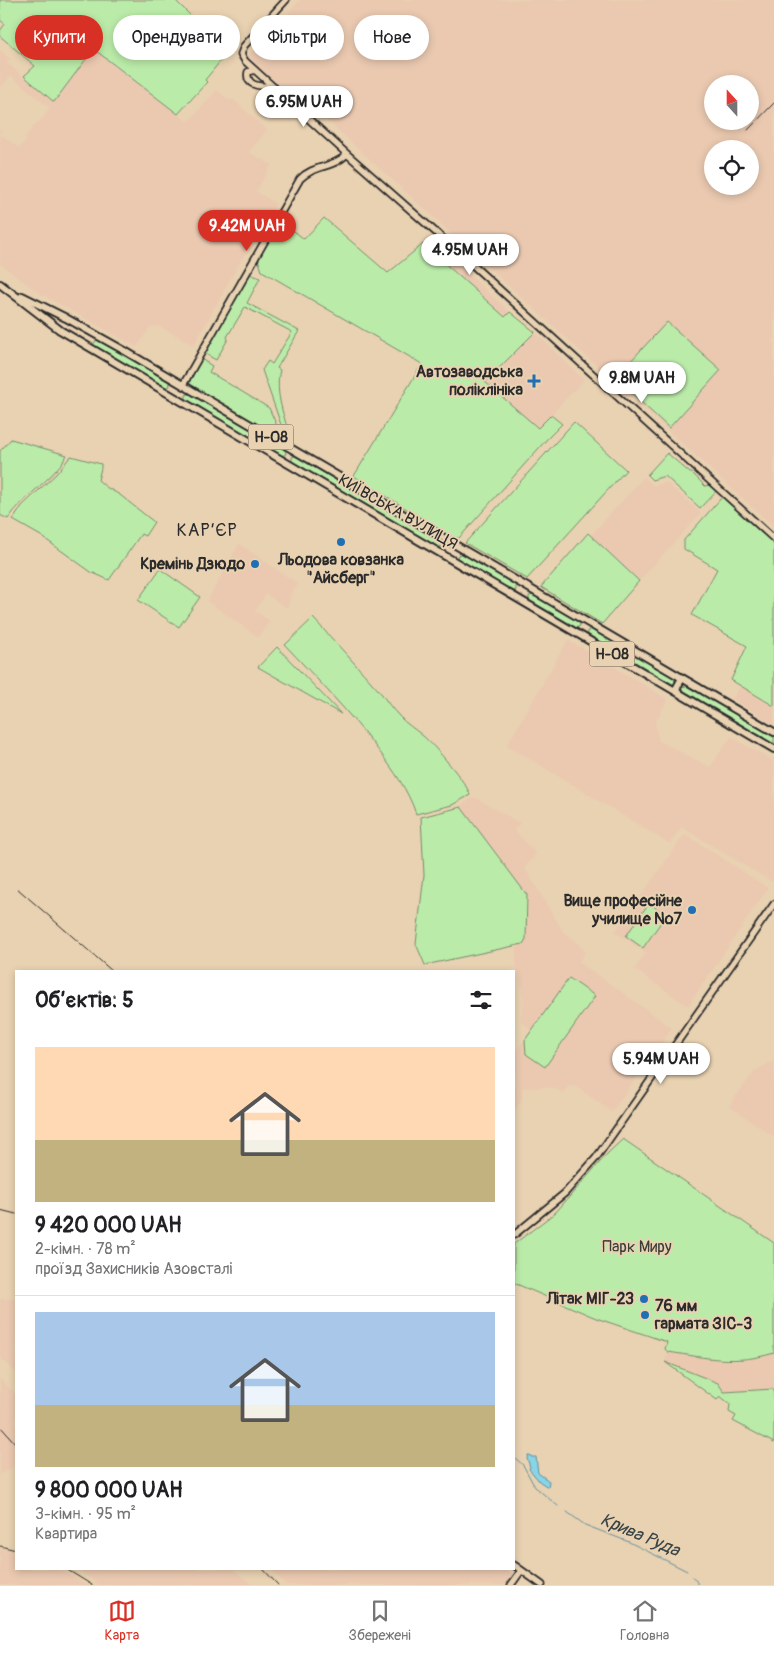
<!DOCTYPE html>
<html lang="uk">
<meta charset="utf-8">
<style>
:root{--surface:#fff;--page:#f2f2f2;--text:#202124;--muted:#757577;--line:#e0e0e0;--accent:#d93025}
body{margin:0;font-family:Pangolin,sans-serif;background:var(--page);color:var(--text);height:100vh;display:flex;flex-direction:column;font-size:19px;white-space:nowrap}
*{box-sizing:border-box;margin:0}
p{font-size:16px;color:var(--muted)}
.icon{flex:none;width:28px;height:28px;fill:none;stroke:currentColor;stroke-width:2;stroke-linecap:round;stroke-linejoin:round}
.map{position:relative;flex:1;overflow:hidden}
.details{position:absolute;left:15px;top:970px;width:500px;height:600px;display:flex;flex-direction:column;background:var(--surface);border-radius:0px;box-shadow:0 2px 8px #0003}
.details>*{flex:none}
.guide{position:absolute;left:15px;top:15px;width:500px;height:45px;display:flex;gap:10px}
.needle{width:32px;rotate:339deg}
.buttons{position:absolute;left:704px;top:75px;display:grid;gap:10px}
.buttons a{display:grid;place-items:center;width:55px;height:55px;border-radius:50%;background:var(--surface);box-shadow:0 2px 8px #0003;font-size:25px}
.price{position:absolute;translate:-50% -42px;padding:0 11px;border-radius:18px;background:#fff;color:#222;font-size:16px;line-height:32px;filter:drop-shadow(0 1px 2px #0008)}
.price::after{content:'';position:absolute;left:50%;top:30px;width:15px;height:11px;margin-left:-8px;background:inherit;clip-path:polygon(0 0,100% 0,50% 100%)}
.price.on{background:var(--accent);color:#fff}
ul{padding:0;list-style:none}
li{display:grid;align-content:center;gap:10px;height:265px;padding:0 20px}
li+li{border-top:1px solid var(--line)}
li span{display:grid;place-items:center;height:155px;border-radius:0px;color:#555}
li>.icon{margin-inline-start:auto}
span .icon{width:90px;height:90px;fill:#fffc;stroke-width:1}
li b{font-size:21px}
h2{display:flex;justify-content:space-between;align-items:center;height:60px;padding:0 20px;font-size:21px}
.pill{padding:0 18px;border-radius:22px;background:var(--surface);box-shadow:0 2px 8px #0003;font-size:18px;line-height:45px}
.pill.on{background:var(--accent);color:#fff}
.dock{display:flex;justify-content:space-around;align-items:center;height:70px;border-top:1px solid var(--line);background:var(--surface);font-size:14px;color:var(--muted)}
.dock a{display:grid;justify-items:center;gap:2px}
.dock .on{color:var(--accent)}
.map>svg:first-child{display:block}
</style>
<div class="map">
<svg width="774" height="1585" viewBox="0 0 774 1585">
<rect width="100%" height="100%" fill="#e9d2b2"/>
<filter id="ink" filterUnits="userSpaceOnUse"><feTurbulence type="fractalNoise" baseFrequency=".02" numOctaves="2"/><feDisplacementMap in="SourceGraphic" scale="10" xChannelSelector="R" yChannelSelector="G"/><feConvolveMatrix kernelMatrix="1 2 1 2 8 2 1 2 1" color-interpolation-filters="sRGB"/></filter>
<g filter="url(#ink)">
<path fill="#eac9b0" fill-rule="evenodd" d="M300 0H774V527L309 104 304 108 248 57ZM712 84H750V121H712ZM712 149H750V186H712Z
M0 50 10 59 7 63 54 102 92 51 95 50 188 122 217 90 230 101 233 99 267 130 249 152 272 165 256 191 276 204 269 216 265 217 194 345 159 326 150 327 137 347 39 293 0 264V129L2 130 0 134 19 148 27 139 25 137 38 122H40L50 108 11 76 0 88Z
M432 241 510 312 506 317 426 247Z
M535 332 584 380 538 428 484 382Z
M644 477 654 486 666 482 701 513 639 581 590 536Z
M239 544 298 584 291 594 287 608 266 594 255 611 270 621 258 637 207 601Z
M568 640 668 699 655 723 659 741 710 767 731 737 774 761V879L772 882 681 827 670 844 507 745Z
M740 686 774 707V725L732 699Z
M474 797 520 823 514 830 536 854 525 868 562 930 576 942 585 952 579 962 672 1028 612 1112 574 1085 572 1087 569 1086 563 1093 552 1087 522 1088V1099L517 1108 514 1106V1054L531 1030 521 1022 524 1001 516 962V949L526 939 528 898 461 807V805Z
M685 834 768 888 688 1006 634 969 646 953 615 932Z
M774 1060V1137L729 1106 754 1072Z
M0 1299H16V1372L1 1358 2 1357 0 1355Z
M668 1352 721 1360 738 1361 758 1358 774 1353V1389L724 1392 718 1383 665 1362Z
M0 1379 16 1395V1463L12 1468 0 1474Z
M0 1548 16 1552V1569H58L88 1585H0Z
M77 1569H232L253 1585H99Z
M271 1569H505L512 1573V1575L505 1585H286Z"/>
<path fill="#bbeba9" stroke="#738b6a" d="M0 0H175L225 50 220 55 222 59 205 80 207 82 178 114 95 50 92 51 54 102 24 76 35 66 0 36V31L5 24 0 20Z
M324 218 388 273 423 244 505 317 510 312 535 332 485 382 538 428 551 415 562 424 547 439 459 538H453L354 476 422 364 262 271 258 259 280 220 304 239Z
M250 274 260 278 247 303 299 331 277 368 280 370C274 393 285 418 291 441L289 442 286 439 262 370 268 361 272 364 292 332 245 307 227 337 228 339 216 360 204 353Z
M667 322 721 370 669 428 615 378Z
M97 339 169 382 170 386 165 388 93 345Z
M201 359 212 366 209 372 269 408 277 426 276 431 271 432 192 387 190 384V378Z
M191 393 285 450 286 454 282 456 186 400V395Z
M574 422 626 470 527 579 465 543Z
M11 439 67 455C53 480 24 495 8 519L0 515V451Z
M667 453 690 473H692L705 486 711 485 717 490 700 508 665 476 652 480 647 475Z
M71 456 101 464V468L98 480 106 487 120 495 154 522 145 536 141 534 109 580 91 572 41 536 13 520 22 506 56 474Z
M295 456 441 542 442 546 437 548 292 462V457Z
M723 496 774 543V706L731 680 747 646 692 615 717 569 684 549V540Z
M588 533 639 581 602 624 541 587Z
M462 553 516 586V590L512 592 458 560 457 556Z
M160 569 200 597 179 627 138 600Z
M534 595 579 622 580 626 576 628 529 602V596Z
M313 618C336 643 358 667 380 692 386 700 392 709 399 716 406 724 415 729 423 736 433 744 468 784 470 795L452 805 416 814C408 790 394 771 379 751 350 713 317 679 285 645Z
M593 629 674 678 675 683 671 685 588 636V630Z
M277 647 341 714 258 667Z
M686 686 774 737V746L682 693V687Z
M461 807 527 895 526 939 523 944 425 965 416 944 424 875 421 817Z
M649 903 666 915 643 948 626 936Z
M569 978 595 996 545 1067 526 1054 525 1040Z
M623 1139 774 1243V1353C735 1365 708 1358 668 1352L665 1349 667 1342 596 1318 514 1283V1244L556 1212 608 1153Z
M665 1362 718 1383 724 1392 774 1389V1443L733 1421 736 1416 729 1412 730 1404 720 1396 717 1400Z"/>
<path fill="#88d4e8" stroke="#63909c" d="M528 1455H530L531 1457H536L538 1473 549 1481 548 1487 540 1482 529 1469 530 1467 527 1458Z"/>
<g fill="none" stroke-linecap="round" stroke-linejoin="round">
<path stroke="#63909c" stroke-width="1" d="M514 1457 523 1465 535 1487 558 1506
M567 1512 585 1525 629 1542 687 1571
M693 1577 699 1585"/>
<defs>
<path id="secondary" d="M286 0 244 46 241 54 245 61 347 154 465 258 774 539
M255 70 248 72C245 88 264 86 274 87
M183 385 300 179C313 165 334 168 347 154
M514 1235 565 1193 596 1158 774 904
M514 1565 542 1585
M511 1585 521 1571"/>
<path id="primary" d="M0 284 60 330 774 749
M22 296 66 318 125 351 774 732
M675 691 682 678"/>
</defs>
<use href="#secondary" stroke="#2b2b2b" stroke-width="9"/>
<use href="#primary" stroke="#2b2b2b" stroke-width="10"/>
<use href="#secondary" stroke="#e9d2b2" stroke-width="5.5"/>
<use href="#primary" stroke="#e9d2b2" stroke-width="6"/>
<path stroke="#2b2b2b" stroke-width="1" d="M748 130 774 103
M18 889 112 971
M0 1210 16 1214
M0 1426 16 1444
M0 1546 16 1550
M66 1569 92 1585
M263 1569 278 1585"/>
</g>
</g>
<g fill="#1f6fb2" stroke="#e9d2b2" stroke-width="2">
<path d="M531.5 373.5h5v5h5v5h-5v5h-5v-5h-5v-5h5z"/>
<circle cx="341" cy="542" r="5"/>
<circle cx="255" cy="564" r="5"/>
<circle cx="692" cy="910" r="5"/>
<circle cx="644" cy="1299" r="5"/>
<circle cx="645" cy="1315" r="5"/>
</g>
<g text-anchor="middle" dominant-baseline="central" stroke-width="4" stroke-linejoin="round" paint-order="stroke">
<g fill="#e9d2b2" stroke="#645d54" stroke-width="1">
<rect x="248.5" y="424.5" width="45" height="25" rx="4"/>
<rect x="589.5" y="641.5" width="45" height="25" rx="4"/>
</g>
<g font-size="15" font-weight="bold" fill="#2b2b2b">
<text x="271" y="437">Н-08</text>
<text x="612" y="654">Н-08</text>
</g>
<g font-size="16" font-weight="bold" fill="#2b2b2b" stroke="#e9d2b2" text-anchor="end">
<text x="523" y="372">Автозаводська<tspan x="523" dy="18">поліклініка</tspan></text>
<text x="341" y="560" text-anchor="middle">Льодова ковзанка<tspan x="341" dy="18">"Айсберг"</tspan></text>
<text x="245" y="564">Кремінь Дзюдо</text>
<text x="682" y="901">Вище професійне<tspan x="682" dy="18">училище №7</tspan></text>
<text x="634" y="1299">Літак МІГ-23</text>
<text x="655" y="1306" text-anchor="start">76 мм<tspan x="655" dy="18">гармата ЗІС-3</tspan></text>
</g>
<g font-size="16" fill="#2b2b2b" stroke="#e9d2b2">
<text transform="translate(398 512) rotate(30)">КИЇВСЬКА ВУЛИЦЯ</text>
</g>
<g font-size="16" fill="#393e38" stroke="#e9d2b2">
<text x="637" y="1247">Парк Миру</text>
</g>
<g font-size="18" letter-spacing="1" fill="#2b2b2b" stroke="#e9d2b2">
<text x="207" y="530">КАР’ЄР</text>
</g>
<g font-size="18" font-style="italic" fill="#394447" stroke="#e9d2b2">
<text transform="translate(640 1535) rotate(23)">Крива Руда</text>
</g>
</g>
</svg>
<div class="buttons">
<a><svg class="needle" viewBox="-14 -14 28 28"><path d="M0-13l5 13h-10z" fill="#e53935"/><path d="M0 13l5-13h-10z" fill="#757577"/></svg></a>
<a><svg class="icon" aria-label="locate" viewBox="0 0 24 24"><circle cx="12" cy="12" r="6"/><path d="M12 2v4M12 18v4M2 12h4M18 12h4"/></svg></a>
</div>
<b class="price" style="left:304px;top:128px">6.95M UAH</b>
<b class="price on" style="left:247px;top:252px">9.42M UAH</b>
<b class="price" style="left:470px;top:276px">4.95M UAH</b>
<b class="price" style="left:642px;top:404px">9.8M UAH</b>
<b class="price" style="left:661px;top:1085px">5.94M UAH</b>
<div class="guide">
<a class="pill on">Купити</a>
<a class="pill">Орендувати</a>
<a class="pill">Фільтри</a>
<a class="pill">Нове</a>
</div>
<section class="details">
<h2>Об’єктів: 5<svg class="icon" aria-label="filters" viewBox="0 0 24 24"><path d="M4 7h16M4 17h16"/><circle cx="9" cy="7" r="2"/><circle cx="15" cy="17" r="2"/></svg></h2>
<ul>
<li><span style="background:linear-gradient(#ffd9b3 60%,#c2b280 0)"><svg class="icon" aria-label="home" viewBox="0 0 24 24"><path d="M3 11l9-7 9 7M6 9v11h12V9"/></svg></span><div><b>9 420 000 UAH</b><p>2-кімн. · 78 m²</p><p>проїзд Захисників Азовсталі</p></div></li>
<li><span style="background:linear-gradient(#a9c7e8 60%,#c2b280 0)"><svg class="icon" aria-label="home" viewBox="0 0 24 24"><path d="M3 11l9-7 9 7M6 9v11h12V9"/></svg></span><div><b>9 800 000 UAH</b><p>3-кімн. · 95 m²</p><p>Квартира</p></div></li>
</ul>
</section>
</div>
<nav class="dock">
<a class="on"><svg class="icon" aria-label="map" viewBox="0 0 24 24"><path d="M3 6l6-2 6 2 6-2v14l-6 2-6-2-6 2zM9 4v14M15 6v14"/></svg>Карта</a>
<a><svg class="icon" aria-label="saved" viewBox="0 0 24 24"><path d="M7 4h10v16l-5-4-5 4z"/></svg>Збережені</a>
<a><svg class="icon" aria-label="home" viewBox="0 0 24 24"><path d="M3 11l9-7 9 7M6 9v11h12V9"/></svg>Головна</a>
</nav>
